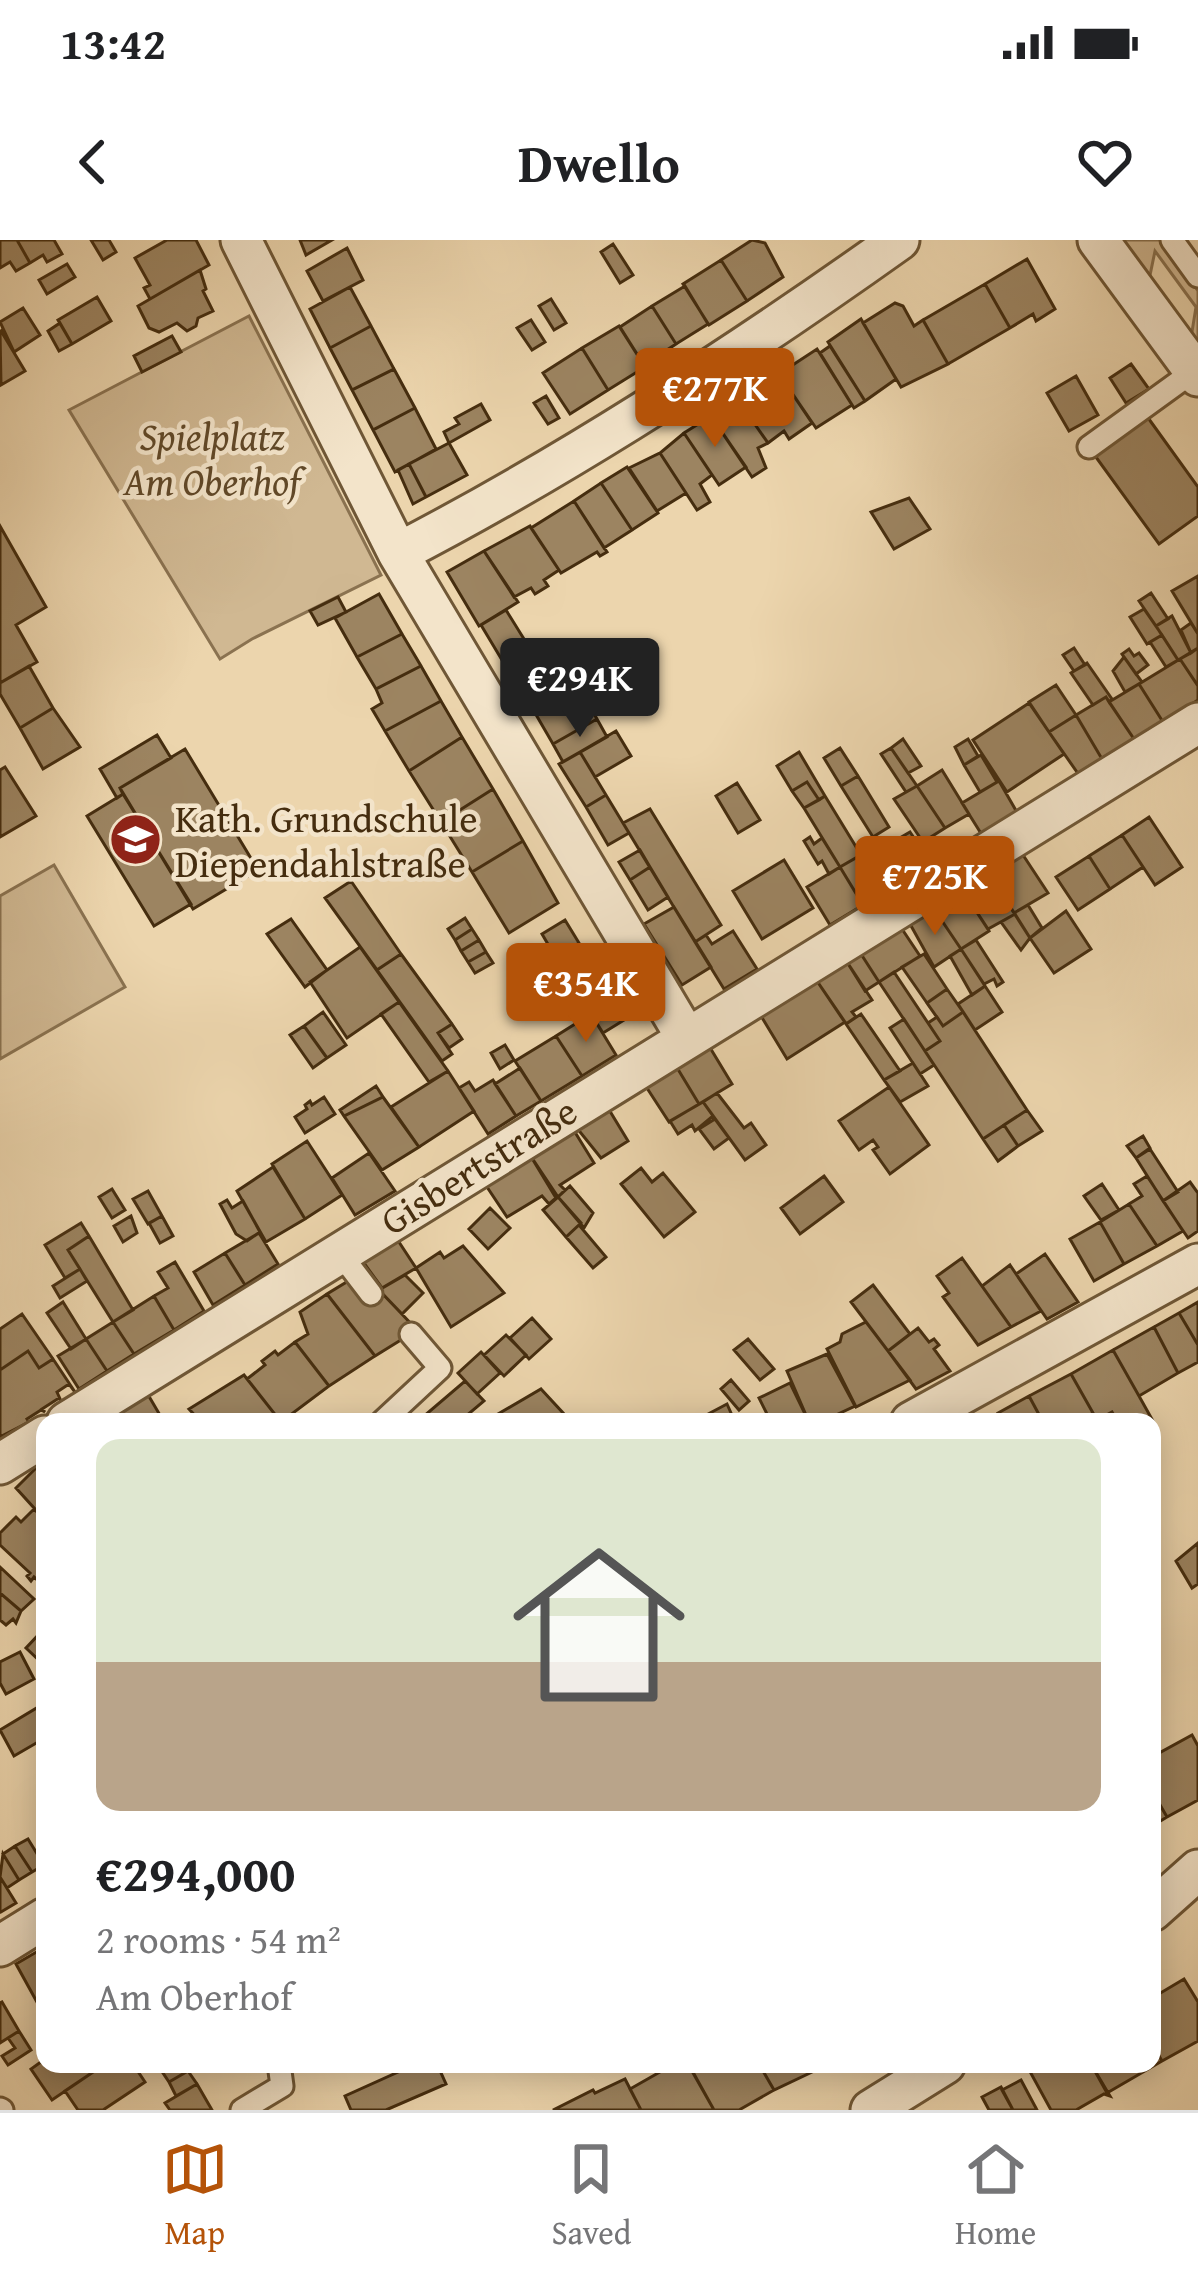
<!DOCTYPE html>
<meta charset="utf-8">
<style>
:root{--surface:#fff;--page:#f2f2f2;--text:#202124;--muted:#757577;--line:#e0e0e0;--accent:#b45309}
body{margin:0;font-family:"Gentium Book Plus",serif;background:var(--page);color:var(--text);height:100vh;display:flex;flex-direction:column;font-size:45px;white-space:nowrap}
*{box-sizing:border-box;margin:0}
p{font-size:39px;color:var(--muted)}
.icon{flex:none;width:66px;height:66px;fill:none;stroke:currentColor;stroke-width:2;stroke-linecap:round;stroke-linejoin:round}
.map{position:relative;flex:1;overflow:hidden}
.details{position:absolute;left:36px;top:1173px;width:1125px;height:660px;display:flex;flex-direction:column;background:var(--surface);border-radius:24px;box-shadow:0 6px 30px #0003}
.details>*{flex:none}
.price{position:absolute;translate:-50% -102px;padding:0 27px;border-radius:12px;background:var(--accent);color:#fff;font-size:39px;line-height:78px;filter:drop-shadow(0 3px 6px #0008)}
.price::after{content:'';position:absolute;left:50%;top:72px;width:36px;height:27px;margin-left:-18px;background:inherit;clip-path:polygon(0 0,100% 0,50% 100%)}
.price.on{background:#222;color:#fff}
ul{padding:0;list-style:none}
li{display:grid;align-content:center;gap:24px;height:636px;padding:0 60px}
li span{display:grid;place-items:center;height:372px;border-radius:24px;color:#555}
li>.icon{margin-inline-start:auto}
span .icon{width:216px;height:216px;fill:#fffc;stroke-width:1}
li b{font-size:51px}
.status{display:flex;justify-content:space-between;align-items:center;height:84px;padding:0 60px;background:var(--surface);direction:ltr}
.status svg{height:33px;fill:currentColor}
header{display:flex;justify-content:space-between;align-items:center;height:156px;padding:0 60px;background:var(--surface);font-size:54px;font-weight:700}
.tab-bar{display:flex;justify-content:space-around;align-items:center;height:168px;border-top:3px solid var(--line);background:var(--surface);font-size:33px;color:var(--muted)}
.tab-bar a{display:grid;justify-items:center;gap:6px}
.tab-bar .on{color:var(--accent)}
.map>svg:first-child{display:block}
</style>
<div class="status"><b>13:42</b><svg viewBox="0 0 49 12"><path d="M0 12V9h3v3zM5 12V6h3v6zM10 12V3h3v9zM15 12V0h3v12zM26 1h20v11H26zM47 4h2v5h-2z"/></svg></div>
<header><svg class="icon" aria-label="back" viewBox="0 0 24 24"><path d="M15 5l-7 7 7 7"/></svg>Dwello<svg class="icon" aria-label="heart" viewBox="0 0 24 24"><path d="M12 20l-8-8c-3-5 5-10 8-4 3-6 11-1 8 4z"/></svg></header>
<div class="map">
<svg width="1198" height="1870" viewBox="0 0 1198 1870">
<rect width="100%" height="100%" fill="#ecd5ad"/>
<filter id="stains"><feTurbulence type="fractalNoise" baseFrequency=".00167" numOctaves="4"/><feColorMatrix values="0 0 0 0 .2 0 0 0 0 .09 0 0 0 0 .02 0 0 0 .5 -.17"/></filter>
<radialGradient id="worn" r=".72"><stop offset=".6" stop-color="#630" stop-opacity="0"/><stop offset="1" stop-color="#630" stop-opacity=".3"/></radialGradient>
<path fill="#d0b892" stroke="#8a7250" stroke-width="3" d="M1117 0H1162L1198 51V107L1191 98 1196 67 1155 11 1149 40Z
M249 76 381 335 252 399 220 419 69 170Z
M54 625 125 747 0 819V656Z"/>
<path fill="#9c8461" stroke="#452d0f" stroke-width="3" d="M0 0H17L30 23 16 31 10 22 0 28Z
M17 0H54L62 14 47 22 43 15 30 23Z
M91 0H109L116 12 103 20Z
M167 0H196L209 25 150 59 144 48 150 45 135 18Z
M300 0H332L306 15Z
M752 0 765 3 783 37 747 61 721 20Z
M613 4 633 35 620 43 601 12Z
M347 8 363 40 323 61 307 31Z
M1027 19 1055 69 1036 81 1033 74 1010 88 985 44Z
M721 20 747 61 709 85 683 44Z
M67 24 75 37 47 54 39 40Z
M200 30 206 49 203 51 213 71 198 78 196 86 187 91 177 83 159 92 149 88 138 66Z
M985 44 1010 88 948 124 923 80Z
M685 46 708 84 676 104 652 66Z
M350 47 371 86 330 108 310 69Z
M97 57 111 81 72 104 58 80Z
M551 59 566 83 554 90 539 66Z
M895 63 903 66 914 86 923 80 948 124 901 147 863 83Z
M652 66 676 104 644 125 620 87Z
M23 68 40 95 14 112 0 82Z
M861 79 896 139 865 161 828 102Z
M531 80 545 102 532 110 517 88Z
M60 83 72 104 59 111 48 91Z
M371 86 394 129 352 150 330 108Z
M619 86 645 127 608 150 582 108Z
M1 91 25 131 1 145 0 92Z
M172 96 181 112 142 132 134 116Z
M830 106 865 161 854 168 820 113Z
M582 108 608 150 570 174 543 133Z
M817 109 852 165 816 188 779 134Z
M1131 124 1149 149 1126 163 1110 138Z
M394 129 415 168 373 190 352 150Z
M779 134 812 183 789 199 784 191 768 203 738 160Z
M1076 136 1098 175 1069 191 1047 153Z
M546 156 559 178 548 184 534 163Z
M738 160 768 203 758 208 766 228 752 237 711 176Z
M481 164 490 180 449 203 444 192 459 184 455 178Z
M415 168 436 209 395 232 373 190Z
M1146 175 1198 247V276L1159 304 1093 213Z
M711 176 746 227 719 245 684 193Z
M684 193 712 235 700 244 710 262 697 270 660 213Z
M449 203 467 235 426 257 409 224Z
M660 213 686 253 657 271 629 228Z
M409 224 426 257 413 264 398 230Z
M627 227 658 273 632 290 601 243Z
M601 243 632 290 604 308 574 261Z
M909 258 930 289 894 309 871 272Z
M574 261 607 312 600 316 597 312 561 333 531 288Z
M0 286 46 367 16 385 37 422 0 443Z
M530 286 559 330 544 340 548 346 535 354 531 348 514 357 484 311Z
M484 311 518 362 479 386 447 332Z
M1198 336V394L1172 351Z
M1151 353 1168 379 1156 386 1139 361Z
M379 354 402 394 357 417 335 378Z
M338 357 346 372 318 385 310 371Z
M1144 369 1162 395 1147 404 1130 377Z
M506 370 537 420 511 435 481 385Z
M1172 376 1191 413 1178 420 1156 386Z
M1191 383 1198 394V408L1191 413 1181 390Z
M402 394 421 426 376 449 357 417Z
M1162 395 1178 420 1166 427 1150 402Z
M1074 408 1085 425 1074 431 1063 415Z
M1198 408V446L1180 419Z
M1129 409 1134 416 1139 413 1148 425 1136 434 1122 414Z
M1124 417 1142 442 1125 452 1113 431Z
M539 418 547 432 520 447 513 434Z
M1180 419 1198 446V460L1163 482 1139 444Z
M564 423 597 479 553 504 520 447Z
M1087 423 1112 459 1109 462 1106 457 1093 465 1071 433Z
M29 426 53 468 20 488 0 454V443Z
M421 426 441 461 385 491 372 469 382 463 376 449Z
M1139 444 1163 482 1134 499 1109 462Z
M1056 445 1076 475 1049 492 1029 462Z
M1106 457 1134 499 1102 519 1076 475Z
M441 461 462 497 409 531 385 491Z
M1029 463 1064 514 1007 552 973 500Z
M53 468 80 507 43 529 20 488Z
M1076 475 1102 519 1079 535 1049 492Z
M597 479 607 497 563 522 553 504Z
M616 491 631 516 595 537 580 512Z
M157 495 171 518 120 548 123 554 117 558 100 529Z
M462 497 493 549 441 582 409 531Z
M903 499 921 526 908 533 891 508Z
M968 499 978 516 964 525 955 507Z
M840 508 858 536 841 546 824 518Z
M891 508 917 546 906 552 881 514Z
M185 509 258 630 193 669 120 548Z
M580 512 606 555 586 567 559 524Z
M799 512 825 556 819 560 807 542 792 551 777 526Z
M981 515 997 542 980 552 964 525Z
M5 527 36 576 0 597V530Z
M942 530 969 574 945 588 917 546Z
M858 536 889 587 873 597 841 546Z
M999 541 1018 574 982 595 962 563Z
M807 542 819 560 804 568 792 551Z
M737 543 760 580 738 593 716 556Z
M917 546 945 588 923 602 894 559Z
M493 549 523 601 472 632 441 582Z
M123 554 191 664 154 686 87 576Z
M606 555 629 593 608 605 586 567Z
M825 556 861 615 840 627 804 568Z
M650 569 721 685 695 702 623 583Z
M1149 577 1182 627 1155 645 1122 595Z
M910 592 932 625 901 642 881 609Z
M1122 595 1143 627 1110 649 1089 616Z
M810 597 814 604 822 598 840 627 829 634 822 621 818 624 804 601Z
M523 601 558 663 509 693 472 632Z
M878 605 901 642 863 665 840 627Z
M640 610 650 627 630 640 619 622Z
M1023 615 1048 653 1014 673 989 635Z
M1089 616 1110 649 1078 670 1056 637Z
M784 620 813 668 762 699 733 651Z
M650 627 668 657 648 670 630 640Z
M840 627 863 665 830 685 807 647Z
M989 635 1015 674 988 689 963 651Z
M351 641 401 714 377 730 325 658Z
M963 651 989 691 961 709 934 669Z
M1028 665 1042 688 1030 698 1014 673Z
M674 667 711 727 682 745 644 684Z
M934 669 961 709 934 727 910 684Z
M1066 671 1091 709 1054 733 1030 698Z
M1015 674 1030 698 1021 710 1001 682Z
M465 678 472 689 455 700 448 689Z
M291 679 327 730 305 747 267 694Z
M565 680 579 703 556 718 542 694Z
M472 689 479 700 461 711 455 700Z
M902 689 920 716 879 742 861 714Z
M733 691 757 729 724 749 695 702 706 695 712 704Z
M479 700 486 712 468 722 461 711Z
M976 700 1003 742 997 746 994 739 984 744 961 709Z
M596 705 637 772 603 793 562 728Z
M360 707 399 762 347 798 310 742Z
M961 709 985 746 972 755 950 716Z
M486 712 493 723 475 733 468 722Z
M401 714 452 784 438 793 452 814 442 821 377 730Z
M861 714 879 742 865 751 847 722Z
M924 714 947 749 927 763 902 727Z
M847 722 872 760 852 772 856 777 846 784 817 741Z
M894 732 940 801 925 811 879 742Z
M817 741 845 782 787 819 761 776Z
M985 746 1002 772 975 790 958 764Z
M947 749 963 772 943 786 927 763Z
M399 762 448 831 429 842 381 774Z
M323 772 346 805 327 818 304 786Z
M963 772 1027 870 983 899 925 811 940 801 928 783 937 777 943 786Z
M591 774 616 815 582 836 556 796Z
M861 774 900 831 884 840 846 784Z
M904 779 934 825 920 834 890 788Z
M452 784 462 799 449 808 438 793Z
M304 786 327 818 313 828 290 795Z
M556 796 582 836 541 861 515 821Z
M505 805 514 820 500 829 491 813Z
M709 806 732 844 699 864 676 826Z
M913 823 928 846 900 862 884 840Z
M676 826 699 864 669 882 645 845Z
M520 828 541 861 516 876 495 844Z
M448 831 474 871 419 907 391 867Z
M493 840 516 876 488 894 459 848 469 842 475 851Z
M376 846 383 857 344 876 340 870Z
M889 847 929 905 890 934 873 910 878 907 873 900 859 910 839 881Z
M717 853 744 888 751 883 766 905 745 920 703 862Z
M324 857 335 874 305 893 295 877 307 869 305 865 310 861 312 865Z
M383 857 419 907 382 930 344 876Z
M703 862 713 876 695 891 692 885 678 894 670 881Z
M608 868 628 901 601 918 576 887Z
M1027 870 1042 891 1018 906 1004 885Z
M715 879 729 898 714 909 699 889Z
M1004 885 1018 906 998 921 983 899Z
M573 889 594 923 560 945 565 950 558 957 530 915Z
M1143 896 1150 908 1136 918 1127 906Z
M307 901 342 955 305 979 272 924Z
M1150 909 1178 952 1163 961 1136 918Z
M369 913 395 951 355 975 332 938Z
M530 915 556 958 549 964 542 956 507 977 485 944Z
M273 927 305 979 266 1002 237 951Z
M641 928 652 942 663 933 695 972 664 997 621 944Z
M824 936 843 962 800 994 781 968Z
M1147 936 1183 991 1157 1006 1129 964 1142 956 1134 944Z
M1190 942 1198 953V991L1188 998 1163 961Z
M1102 944 1119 970 1101 980 1084 956Z
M570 946 593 973 584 988 558 957Z
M112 949 125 970 112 978 99 957Z
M148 951 162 976 148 984 133 959Z
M558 957 581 983 566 997 543 970Z
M227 960 232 968 243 961 260 992 247 1001 236 994 220 964Z
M1129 964 1157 1006 1124 1024 1100 982Z
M490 968 510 988 488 1009 469 989Z
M131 976 137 993 123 1002 114 986Z
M162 976 173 996 160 1003 149 983Z
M1100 982 1124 1024 1094 1041 1070 999Z
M81 983 89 996 68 1010 80 1029 65 1038 45 1005Z
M579 985 606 1017 593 1028 566 997Z
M259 993 278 1024 245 1045 225 1013Z
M89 996 133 1070 113 1082 68 1010Z
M395 996 416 1028 382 1048 361 1019Z
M463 1006 504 1053 451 1087 416 1028 440 1012 444 1018Z
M225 1013 245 1045 213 1065 194 1032Z
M1045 1014 1078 1062 1047 1079 1016 1034Z
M962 1018 1011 1087 978 1105 943 1057 949 1053 937 1036Z
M175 1022 204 1071 174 1090 154 1056 168 1048 158 1032Z
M1010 1025 1041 1071 1011 1087 982 1046Z
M80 1029 87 1041 60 1058 53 1046Z
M405 1035 423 1053 402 1074 379 1050Z
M350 1040 379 1050 417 1090 375 1116 327 1054Z
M873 1045 910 1094 888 1111 851 1062Z
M327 1054 375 1116 329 1146 295 1102 308 1094 300 1072Z
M154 1056 174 1090 134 1114 113 1082Z
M63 1062 86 1099 71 1109 47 1073Z
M1198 1062V1105L1179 1073Z
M1179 1073 1198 1105V1122L1178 1133 1154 1087Z
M22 1074 53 1119 39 1128 28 1111 0 1130V1089Z
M532 1078 551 1099 529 1119 510 1098Z
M113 1082 134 1114 107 1131 86 1099Z
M866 1082 910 1140 856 1167 827 1109 840 1102 842 1094Z
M1154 1087 1178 1133 1139 1156 1113 1110Z
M918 1088 929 1102 934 1099 939 1105 934 1109 950 1131 916 1149 888 1111Z
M506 1095 526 1115 504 1136 484 1115Z
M86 1099 107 1131 79 1149 58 1116Z
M748 1099 774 1129 760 1140 734 1110Z
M295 1102 329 1146 281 1182 247 1139 265 1125 262 1121 275 1111 278 1115Z
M1113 1110 1139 1156 1153 1181 1118 1182 1112 1172 1097 1180 1093 1173 1071 1134Z
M28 1111 39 1128 53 1119 75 1152 69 1144 57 1152 61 1161 59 1158 42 1169 45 1172 41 1170 27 1179 29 1182 0 1197V1130Z
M481 1112 500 1133 477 1154 458 1133Z
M827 1114 855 1166 821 1182H809L787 1131Z
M1071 1134 1093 1173 1077 1182H1043L1029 1156Z
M244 1135 281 1182H201L189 1169Z
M731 1140 749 1161 739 1170 721 1149Z
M465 1141 484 1161 459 1182H417Z
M790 1143 809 1182H771L759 1158Z
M541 1149 564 1174 550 1182H507L498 1174Z
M147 1153 164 1182H118L112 1176Z
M1029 1156 1043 1182H1003L998 1173Z
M727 1164 735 1182H693Z
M43 1221 45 1223V1280L16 1248Z
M34 1269 45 1280V1341L42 1344 34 1337 31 1341 27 1336 30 1333 0 1305V1293L16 1277 21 1282Z
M1198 1303V1344L1192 1348 1176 1321Z
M0 1327 34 1359 21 1371 0 1353Z
M0 1353 21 1371 16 1383 13 1379 6 1385 0 1380Z
M42 1391 45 1394V1426L26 1408Z
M20 1412 34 1439 6 1454 0 1443V1422Z
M45 1463V1498L14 1516 0 1490Z
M1192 1495 1198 1506V1560L1167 1577 1152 1551V1517Z
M1152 1551 1167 1577 1152 1586Z
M28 1599 44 1625 32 1632 15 1606Z
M15 1606 32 1632 19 1640 3 1614Z
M3 1614 19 1640 7 1648 0 1637Z
M0 1637 16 1663 1 1672 0 1670Z
M45 1707V1772L43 1773 16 1724Z
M1184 1739 1198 1762V1801L1162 1821 1152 1804V1758Z
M2 1762 19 1791 0 1803V1763Z
M19 1791 31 1810 8 1825 2 1816 15 1808 8 1798Z
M1152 1804 1162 1821 1107 1853 1091 1824H1152Z
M45 1819V1824H105L52 1860 31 1829Z
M105 1824H133L145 1842 103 1870H78L65 1851Z
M165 1824H184L188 1831 169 1842 159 1827Z
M416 1824H437L446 1844 386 1870H351L345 1856Z
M674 1824H688L714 1870H641L630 1849Z
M759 1824H829L774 1850Z
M759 1824 774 1850 739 1870H714L689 1825Z
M1036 1824H1091L1110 1856 1104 1854 1076 1870H1051L1028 1828Z
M188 1831 197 1844 176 1856 169 1842Z
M625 1839 641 1870H553L593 1850 595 1853Z
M1021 1840 1037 1870H1013L1002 1850Z
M197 1844 212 1870H170L165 1863Z
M1001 1847 1013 1870H989L982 1857Z"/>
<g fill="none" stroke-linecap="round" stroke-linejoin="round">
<defs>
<path id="lane" d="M1172 0 1198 36
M1089 207 1194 131
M339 1012 371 1054
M382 1182 440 1128 411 1094
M0 1869 2 1870
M242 1870 282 1846 279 1824"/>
<path id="street" d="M241 0 398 313 686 797
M1098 0 1198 136
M398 313C572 223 739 114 899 0
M67 1182 1198 483
M911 1182 1198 1024
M0 1224 45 1196
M1152 1671 1198 1630
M0 1706 45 1678
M871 1870 945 1824"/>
</defs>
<use href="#lane" stroke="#6f5736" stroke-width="27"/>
<use href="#street" stroke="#6f5736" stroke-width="45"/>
<use href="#lane" stroke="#f3e4ca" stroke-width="21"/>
<use href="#street" stroke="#f3e4ca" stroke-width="39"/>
</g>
<defs>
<symbol id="school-disc" viewBox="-11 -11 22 22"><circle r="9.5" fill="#8f2418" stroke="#f3e4ca"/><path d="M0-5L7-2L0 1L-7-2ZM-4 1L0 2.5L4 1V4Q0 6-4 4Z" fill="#fff"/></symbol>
</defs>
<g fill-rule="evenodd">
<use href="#school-disc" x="106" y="570" width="59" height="59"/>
</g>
<g text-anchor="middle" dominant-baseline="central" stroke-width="9" stroke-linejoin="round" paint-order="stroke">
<g font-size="39" font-style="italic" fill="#614929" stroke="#f3e4ca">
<text x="212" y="195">Spielplatz<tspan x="212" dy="45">Am Oberhof</tspan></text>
</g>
<g font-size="39" fill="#452d0f" stroke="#f3e4ca" text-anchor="start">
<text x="175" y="577">Kath. Grundschule<tspan x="175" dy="45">Diependahlstraße</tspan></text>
</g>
<g font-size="39" fill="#452d0f" stroke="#f3e4ca">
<text transform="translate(478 925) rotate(-32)">Gisbertstraße</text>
</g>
</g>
<rect width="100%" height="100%" filter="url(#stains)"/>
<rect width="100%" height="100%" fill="url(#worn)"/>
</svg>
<b class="price" style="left:715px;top:210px">€277K</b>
<b class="price on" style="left:580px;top:500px">€294K</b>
<b class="price" style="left:935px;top:698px">€725K</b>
<b class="price" style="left:586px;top:805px">€354K</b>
<section class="details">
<ul>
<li><span style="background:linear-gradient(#dfe7d0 60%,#b9a48a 0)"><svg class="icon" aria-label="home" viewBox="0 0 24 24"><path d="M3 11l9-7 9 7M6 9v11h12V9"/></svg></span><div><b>€294,000</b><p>2 rooms · 54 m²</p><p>Am Oberhof</p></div></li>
</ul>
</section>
</div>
<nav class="tab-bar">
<a class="on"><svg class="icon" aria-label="map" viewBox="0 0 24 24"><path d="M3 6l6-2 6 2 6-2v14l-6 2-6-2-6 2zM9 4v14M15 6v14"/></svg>Map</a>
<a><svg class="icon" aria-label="saved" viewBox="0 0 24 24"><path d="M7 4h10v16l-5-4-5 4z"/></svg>Saved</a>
<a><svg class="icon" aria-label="home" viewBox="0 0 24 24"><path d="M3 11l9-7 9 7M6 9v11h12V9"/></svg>Home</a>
</nav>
